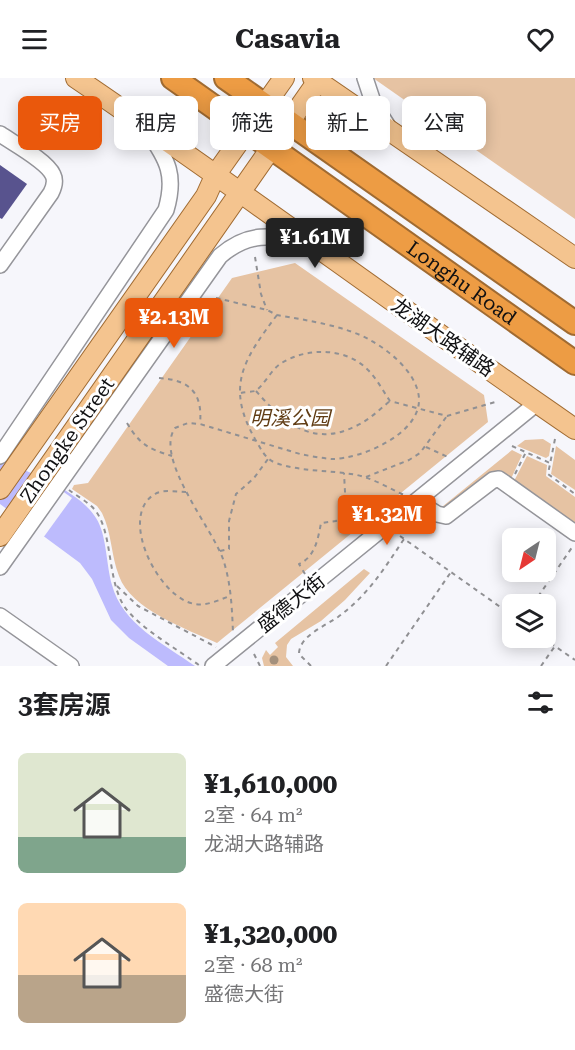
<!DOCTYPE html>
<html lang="zh">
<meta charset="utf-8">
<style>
:root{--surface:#fff;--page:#f6f6f6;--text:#202124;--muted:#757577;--accent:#ea580c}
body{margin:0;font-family:"Roboto Serif","Noto Sans SC",serif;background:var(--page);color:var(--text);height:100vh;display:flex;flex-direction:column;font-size:22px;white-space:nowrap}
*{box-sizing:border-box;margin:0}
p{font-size:20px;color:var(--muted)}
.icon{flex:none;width:33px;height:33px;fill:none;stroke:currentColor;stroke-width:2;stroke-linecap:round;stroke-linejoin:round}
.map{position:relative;height:588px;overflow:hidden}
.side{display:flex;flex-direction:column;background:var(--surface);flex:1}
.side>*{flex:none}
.guide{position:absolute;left:18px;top:18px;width:540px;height:54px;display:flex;gap:12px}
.needle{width:39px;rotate:215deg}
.controls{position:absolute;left:502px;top:450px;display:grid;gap:12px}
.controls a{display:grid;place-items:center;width:54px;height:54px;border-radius:9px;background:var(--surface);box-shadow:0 3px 15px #0003;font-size:30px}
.price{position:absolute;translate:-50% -51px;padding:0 14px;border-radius:6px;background:var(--accent);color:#fff;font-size:20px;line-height:39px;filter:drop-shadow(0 2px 3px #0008)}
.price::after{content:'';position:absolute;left:50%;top:36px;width:18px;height:14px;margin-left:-9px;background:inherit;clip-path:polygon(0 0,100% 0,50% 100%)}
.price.active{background:#222;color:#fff}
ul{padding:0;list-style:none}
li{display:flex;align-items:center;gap:18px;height:150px;padding:0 18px}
li span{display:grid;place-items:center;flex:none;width:168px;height:120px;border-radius:9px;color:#555}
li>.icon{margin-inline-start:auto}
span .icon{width:72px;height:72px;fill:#fffc;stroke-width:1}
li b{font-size:26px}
h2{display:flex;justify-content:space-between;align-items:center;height:72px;padding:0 18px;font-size:26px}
.tag{padding:0 21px;border-radius:9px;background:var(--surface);box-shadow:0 3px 15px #0003;font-size:21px;line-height:54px}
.tag.active{background:var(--accent);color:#fff}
header{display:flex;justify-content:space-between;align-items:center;height:78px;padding:0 18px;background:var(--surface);font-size:27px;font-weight:700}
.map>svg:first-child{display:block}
</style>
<header><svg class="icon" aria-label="menu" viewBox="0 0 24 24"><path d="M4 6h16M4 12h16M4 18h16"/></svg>Casavia<svg class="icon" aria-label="heart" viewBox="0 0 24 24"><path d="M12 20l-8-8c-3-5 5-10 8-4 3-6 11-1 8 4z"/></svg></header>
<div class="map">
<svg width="575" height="588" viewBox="0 0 575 588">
<rect width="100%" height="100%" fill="#f6f6fb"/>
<path fill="#e6c3a3" d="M373 0H575V141Z
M295 185 484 317 488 344 217 565C187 551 131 532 119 498 111 478 112 455 102 435L97 428 72 411 74 407 88 405 232 200Z
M543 361 551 366 549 378 546 380 517 368 525 362Z
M556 368 575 382V412L551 396Z
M512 372 522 377 510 403 498 395 451 432 437 433Z
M527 378 547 387 546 398 575 419V448L513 405Z
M364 491 370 495 345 522 321 543 291 561 287 567 286 579 293 588H264L262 580 266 572 270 577 278 569 275 565Z"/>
<path fill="#bdbbfd" d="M0 381C29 395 79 412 96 440 107 457 106 487 112 507 122 546 164 566 195 588H168L129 560 111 542 92 501 80 485 0 426Z"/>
<path fill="#f6f6fb" d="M54 407 72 420 43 460 25 447Z"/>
<path fill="#58538e" d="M0 87 27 106 2 141 0 140Z"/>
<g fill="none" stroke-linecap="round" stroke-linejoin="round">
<defs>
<path id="minor" d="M365 0 374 27 387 47
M0 56C13 65 47 83 53 97 56 103 54 109 51 115L0 187
M0 378 166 132C176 98 168 82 148 54
M416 423 437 436 446 438 493 402 499 401 575 455
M0 489 220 178C250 152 273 158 310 165
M0 538 71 588
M213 588 537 325"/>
<path id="major" d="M76 0C244 114 407 236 575 351
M313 0 575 180
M0 411 206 118 216 96 284 0
M0 458 320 0"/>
<g id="highway">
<path id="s1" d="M173 0 575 285"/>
<path d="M226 0 575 245"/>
</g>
</defs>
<use href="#minor" stroke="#95959a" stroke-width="18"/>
<use href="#major" stroke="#a06b32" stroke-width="22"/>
<use href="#highway" stroke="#a06b32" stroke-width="26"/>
<path stroke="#909093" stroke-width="2" stroke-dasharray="4.5 4.5" stroke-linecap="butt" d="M255 179 261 216 267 232
M216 220 267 232 277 237C305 242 346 248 370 262 390 273 417 295 419 320 421 356 361 381 332 381 321 380 310 378 300 376L200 346 188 345 175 350C154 380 212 450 223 481 231 505 232 530 233 555
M277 237C244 281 225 308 255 361 261 371 265 381 276 385 301 394 331 392 357 397 374 401 389 410 404 417
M159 300C189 302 203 314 200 346
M256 313C283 344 312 370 356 348 369 342 379 332 390 323
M241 315C245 314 251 314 255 313 263 309 271 292 280 286 306 269 346 269 368 292 377 301 383 313 390 323L447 338 495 324
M127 345C140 367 149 371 172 378
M555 361 548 396 575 416
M512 368 550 385
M426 369 450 380
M515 396 526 374
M366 399 409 382 420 375 447 338
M69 412C77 418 88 424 95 432 113 455 107 501 124 528 139 550 179 572 200 588
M186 414C176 414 163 411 155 416 117 438 159 521 195 526 207 528 219 522 230 518
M400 458 513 538
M220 473 229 471V443L236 416 254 400 268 381
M305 496 299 486C315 479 318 461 321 445L336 443 346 433 344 395
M117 508 138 528 216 569
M533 526 573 468
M543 560 575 582
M254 576 260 588
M311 588 299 576C299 558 325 548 338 539 368 517 384 491 404 461
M386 588 451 494
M541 588 555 568"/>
<use href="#minor" stroke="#fff" stroke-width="15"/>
<use href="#major" stroke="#f4c48f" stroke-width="20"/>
<use href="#highway" stroke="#ed9c44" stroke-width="22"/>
</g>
<circle fill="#a4907c" cx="274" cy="582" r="4.5"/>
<g text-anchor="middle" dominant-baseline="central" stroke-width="6" stroke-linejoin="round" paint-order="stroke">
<g font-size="20" fill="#101012" stroke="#fff">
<text stroke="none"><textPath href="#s1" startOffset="354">Longhu Road</textPath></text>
<text transform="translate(443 259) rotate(35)">龙湖大路辅路</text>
<text transform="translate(67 362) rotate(-55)">Zhongke Street</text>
<text transform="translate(291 525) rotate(-39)">盛德大街</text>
</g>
<g font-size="20" font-style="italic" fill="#603c14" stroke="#fff">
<text x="290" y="340">明溪公园</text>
</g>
</g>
</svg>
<div class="controls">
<a><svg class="needle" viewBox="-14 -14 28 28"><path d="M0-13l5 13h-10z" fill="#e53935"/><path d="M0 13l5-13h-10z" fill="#757577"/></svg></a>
<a><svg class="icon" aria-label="layers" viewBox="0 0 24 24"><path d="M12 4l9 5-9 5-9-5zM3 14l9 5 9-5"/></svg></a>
</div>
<b class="price active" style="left:315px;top:191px">¥1.61M</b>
<b class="price" style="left:174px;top:271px">¥2.13M</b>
<b class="price" style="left:387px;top:468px">¥1.32M</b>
<div class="guide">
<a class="tag active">买房</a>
<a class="tag">租房</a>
<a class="tag">筛选</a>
<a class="tag">新上</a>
<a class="tag">公寓</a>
</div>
</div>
<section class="side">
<h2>3套房源<svg class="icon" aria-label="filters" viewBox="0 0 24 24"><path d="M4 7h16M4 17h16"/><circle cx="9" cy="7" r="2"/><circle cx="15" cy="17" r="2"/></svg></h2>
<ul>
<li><span style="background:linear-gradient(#dfe7d0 70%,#7fa58c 0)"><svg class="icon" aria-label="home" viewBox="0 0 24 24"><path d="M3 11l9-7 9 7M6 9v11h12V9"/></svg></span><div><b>¥1,610,000</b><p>2室 · 64 m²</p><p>龙湖大路辅路</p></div></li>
<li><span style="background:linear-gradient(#ffd9b3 60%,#b9a48a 0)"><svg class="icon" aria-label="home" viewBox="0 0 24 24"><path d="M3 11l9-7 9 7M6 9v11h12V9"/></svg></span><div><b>¥1,320,000</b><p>2室 · 68 m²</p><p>盛德大街</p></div></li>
</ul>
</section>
